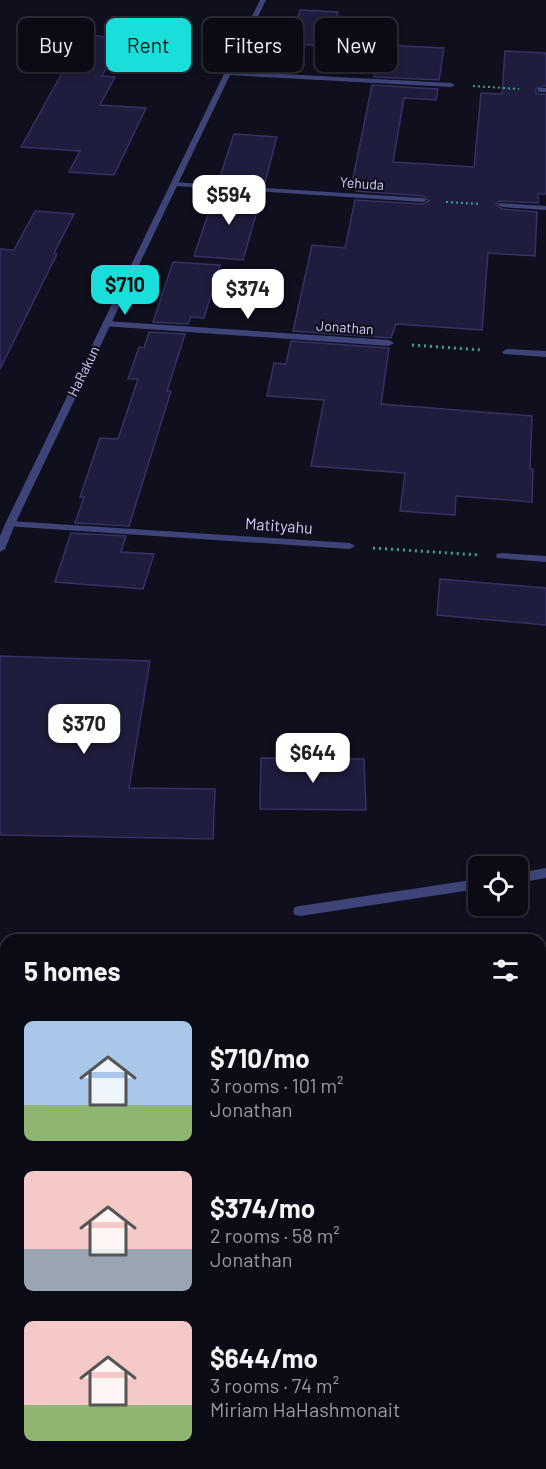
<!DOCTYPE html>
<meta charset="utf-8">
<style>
:root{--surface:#0b0b16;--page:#191923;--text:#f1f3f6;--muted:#9a9ba1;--line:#2b2b35;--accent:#19ded9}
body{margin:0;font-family:Barlow,sans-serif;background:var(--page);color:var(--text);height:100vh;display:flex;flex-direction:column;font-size:22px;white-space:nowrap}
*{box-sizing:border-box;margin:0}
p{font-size:20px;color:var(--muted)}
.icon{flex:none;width:33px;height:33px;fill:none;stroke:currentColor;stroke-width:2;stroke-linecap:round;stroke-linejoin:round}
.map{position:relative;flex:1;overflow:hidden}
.details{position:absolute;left:0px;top:934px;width:546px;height:536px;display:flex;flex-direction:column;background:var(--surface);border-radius:18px 18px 0 0;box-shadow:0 3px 9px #0003,0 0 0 2px var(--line)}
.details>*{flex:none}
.guide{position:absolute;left:18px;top:18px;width:510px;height:54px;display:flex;gap:12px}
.controls{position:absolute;left:468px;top:856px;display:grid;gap:12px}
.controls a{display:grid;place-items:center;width:60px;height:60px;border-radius:9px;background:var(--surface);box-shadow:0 3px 9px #0003,0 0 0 2px var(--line);font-size:30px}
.price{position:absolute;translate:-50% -51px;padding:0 14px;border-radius:12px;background:#fff;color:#222;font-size:20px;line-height:39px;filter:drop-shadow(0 2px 3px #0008)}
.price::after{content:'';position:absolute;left:50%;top:36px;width:18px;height:14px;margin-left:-9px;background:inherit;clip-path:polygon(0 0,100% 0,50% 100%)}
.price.active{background:var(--accent);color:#111}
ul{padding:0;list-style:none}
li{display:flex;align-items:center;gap:18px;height:150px;padding:0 24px}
li span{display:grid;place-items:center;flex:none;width:168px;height:120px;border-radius:9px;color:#555}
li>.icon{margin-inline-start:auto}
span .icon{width:72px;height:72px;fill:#fffc;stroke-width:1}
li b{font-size:26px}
h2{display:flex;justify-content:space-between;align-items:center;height:72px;padding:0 24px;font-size:26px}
.tag{padding:0 21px;border-radius:9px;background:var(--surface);box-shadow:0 3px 9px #0003,0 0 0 2px var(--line);font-size:21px;line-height:54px}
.tag.active{background:var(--accent);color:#111}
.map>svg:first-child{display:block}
</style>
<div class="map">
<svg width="546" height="1469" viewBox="0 0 546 1469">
<rect width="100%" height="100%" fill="#0f0f1e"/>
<path fill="#1f1d3d" stroke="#353166" stroke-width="1.5" d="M300 10 338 12 329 46 290 44Z
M83 35 123 38 102 76 115 77 100 105 146 108 114 175 69 172 80 151 21 147Z
M381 45 444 48 439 80 374 77Z
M505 51 546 53V86L536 88V94H546V194H538V203L499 201 496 204 502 209 537 212 535 256 488 253 482 330 396 324 391 338 293 331 312 245 345 248 355 200 423 204 429 201 423 196 356 191 358 183H352L372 85 438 89 436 100 404 98 393 162 474 167 481 93 502 94Z
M234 134 277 137 264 186 218 183Z
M216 191 262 194 243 260 194 256Z
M35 211 74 214 54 253 57 254 0 369V249L14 250Z
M173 262 220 265 204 318 191 317 188 324 153 322Z
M149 332 185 334 167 391H171L129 526 75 523 84 497H80L100 438 118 439 138 379H128L139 347 144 348Z
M291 341 389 348 381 404 532 416 530 469H533L532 502 456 496 455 515 400 511 405 473 311 466 324 400 267 396 274 363 286 364Z
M71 533 126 536 121 552 154 554 143 589 55 582Z
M440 579 546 588V625L437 615Z
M0 656 150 661 129 788 215 789 213 839 0 835Z
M261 758 364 759 366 810 260 809Z"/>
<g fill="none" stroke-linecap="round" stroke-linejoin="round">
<path stroke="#3ba491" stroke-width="2" stroke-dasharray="2 3" stroke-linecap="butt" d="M473 86 519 89
M446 202 481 204"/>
<path stroke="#3ba491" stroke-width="3" stroke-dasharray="2 4" stroke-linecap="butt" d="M412 345 482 350
M373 548 479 555"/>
<path fill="#3f4478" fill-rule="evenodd" d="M225 71 451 83 455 85 451 87 228 75H225Z
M538 88H546V92H538Z
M173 182 423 198 427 200 423 202 176 186H173Z
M499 203 546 206V210L502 207 498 205Z
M106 321 389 340 394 343 389 346 103 326V322Z
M507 349 546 351V357L504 354 502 352Z
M10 521 350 543 355 546 350 549 6 526 5 524Z
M501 553 546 556V562L497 558 496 556 497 554Z
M546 868V878L518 883V873Z
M478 879V889L300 916 295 915 293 911 295 907 300 906Z
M0 1236 6 1238V1254L0 1252Z
M299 1464H322L324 1469H301Z"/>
<path fill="#3f4478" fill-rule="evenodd" d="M260 0H266L15 524 5 549 0 552V536L5 524Z"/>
</g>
<g text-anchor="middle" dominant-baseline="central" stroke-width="4.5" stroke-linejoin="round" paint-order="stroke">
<g font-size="14" fill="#d1d1fa" stroke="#0f0f1e">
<text transform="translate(362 183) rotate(4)">Yehuda</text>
<text transform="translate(345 327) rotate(4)">Jonathan</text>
<text transform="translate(83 371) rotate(-64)">HaRakun</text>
</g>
<g font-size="16" fill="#d1d1fa" stroke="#0f0f1e">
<text transform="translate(279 525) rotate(4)">Matityahu</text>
</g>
</g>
</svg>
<div class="controls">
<a><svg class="icon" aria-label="locate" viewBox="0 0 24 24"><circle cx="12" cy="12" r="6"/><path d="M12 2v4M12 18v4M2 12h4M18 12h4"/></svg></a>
</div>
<b class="price" style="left:229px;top:226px">$594</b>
<b class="price active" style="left:125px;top:316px">$710</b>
<b class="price" style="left:248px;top:320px">$374</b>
<b class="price" style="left:84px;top:755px">$370</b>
<b class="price" style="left:313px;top:784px">$644</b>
<div class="guide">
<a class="tag">Buy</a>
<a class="tag active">Rent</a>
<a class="tag">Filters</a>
<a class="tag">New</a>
</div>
<section class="details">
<h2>5 homes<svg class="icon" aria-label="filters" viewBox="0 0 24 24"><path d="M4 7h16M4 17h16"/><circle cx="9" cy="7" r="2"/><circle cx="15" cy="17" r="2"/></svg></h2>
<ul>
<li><span style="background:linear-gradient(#a9c7e8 70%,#8fb573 0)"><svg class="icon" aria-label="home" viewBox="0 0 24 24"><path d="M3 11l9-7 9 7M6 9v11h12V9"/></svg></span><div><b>$710/mo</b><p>3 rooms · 101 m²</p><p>Jonathan</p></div></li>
<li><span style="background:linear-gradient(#f6c9c9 65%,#9aa5b1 0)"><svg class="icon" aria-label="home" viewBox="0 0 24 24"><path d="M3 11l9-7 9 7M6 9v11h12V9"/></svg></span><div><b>$374/mo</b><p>2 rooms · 58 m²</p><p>Jonathan</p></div></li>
<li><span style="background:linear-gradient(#f6c9c9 70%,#8fb573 0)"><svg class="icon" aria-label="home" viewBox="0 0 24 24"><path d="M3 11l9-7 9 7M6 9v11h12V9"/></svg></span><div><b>$644/mo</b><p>3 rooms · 74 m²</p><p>Miriam HaHashmonait</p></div></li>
</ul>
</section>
</div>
